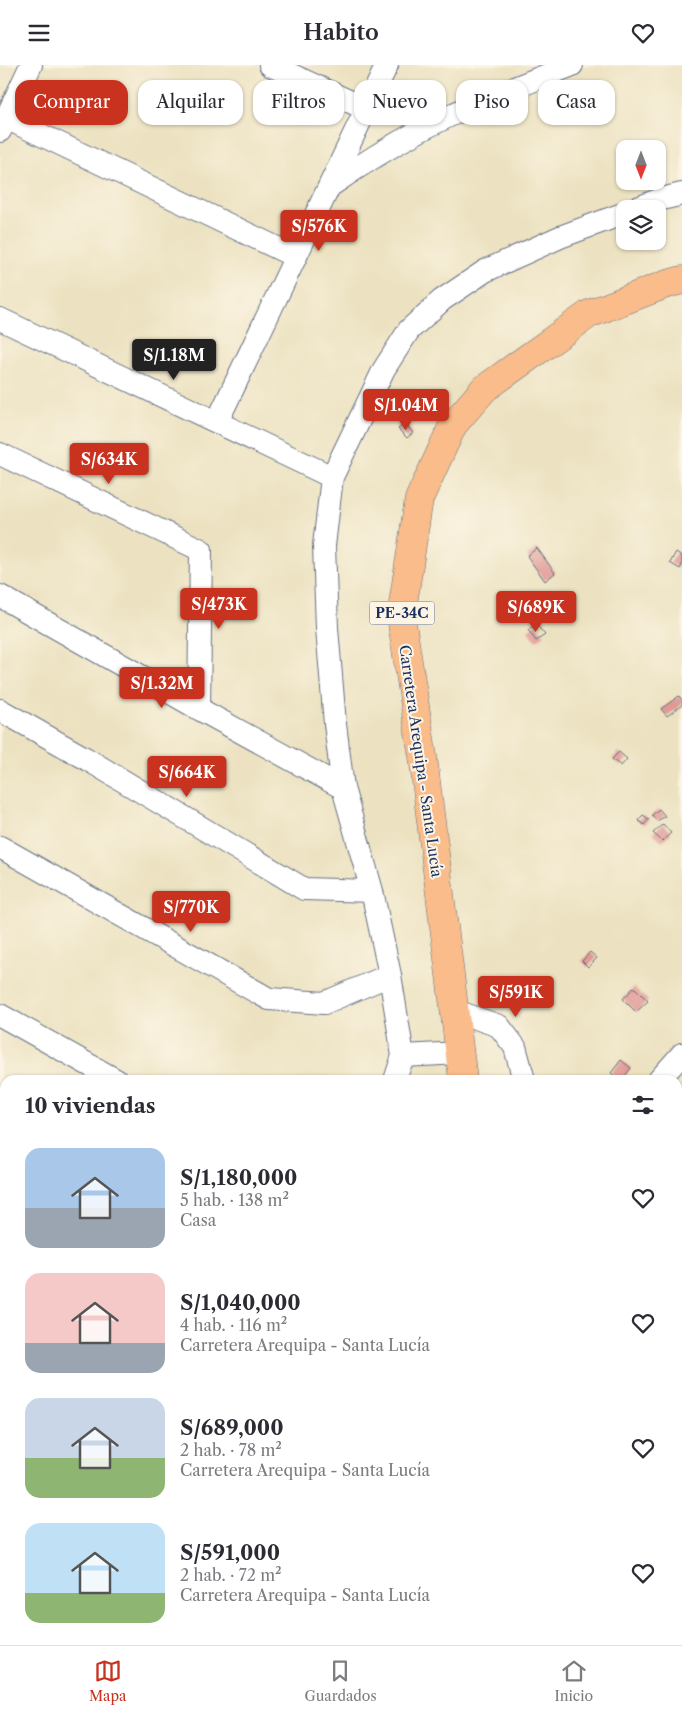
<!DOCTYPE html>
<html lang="es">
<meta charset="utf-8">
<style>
:root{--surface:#fff;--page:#f7f7f7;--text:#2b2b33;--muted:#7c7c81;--line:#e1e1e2;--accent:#c8321e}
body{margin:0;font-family:"Libre Caslon Text",serif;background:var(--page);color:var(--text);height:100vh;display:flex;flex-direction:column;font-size:19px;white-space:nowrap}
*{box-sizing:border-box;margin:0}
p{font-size:16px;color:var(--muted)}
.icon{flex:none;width:28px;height:28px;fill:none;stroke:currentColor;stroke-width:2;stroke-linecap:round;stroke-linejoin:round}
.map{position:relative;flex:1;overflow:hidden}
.sheet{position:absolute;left:0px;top:1010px;width:682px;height:570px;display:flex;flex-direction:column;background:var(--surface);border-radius:15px 15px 0 0;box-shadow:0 1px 4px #0004}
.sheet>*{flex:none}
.top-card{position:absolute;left:15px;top:15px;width:652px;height:45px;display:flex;gap:10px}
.needle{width:32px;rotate:180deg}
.controls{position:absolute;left:616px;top:75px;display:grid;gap:10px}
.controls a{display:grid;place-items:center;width:50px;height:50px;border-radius:10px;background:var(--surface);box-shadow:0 1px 4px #0004;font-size:25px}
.price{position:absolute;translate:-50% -42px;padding:0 11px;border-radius:5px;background:var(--accent);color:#fff;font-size:16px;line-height:32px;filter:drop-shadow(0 1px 2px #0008)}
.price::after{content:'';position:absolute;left:50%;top:30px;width:15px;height:11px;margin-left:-8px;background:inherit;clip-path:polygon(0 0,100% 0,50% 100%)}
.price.active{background:#222;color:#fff}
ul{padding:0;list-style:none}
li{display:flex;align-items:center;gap:15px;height:125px;padding:0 25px}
li span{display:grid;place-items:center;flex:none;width:140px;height:100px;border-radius:15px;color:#555}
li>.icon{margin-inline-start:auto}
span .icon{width:60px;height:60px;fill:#fffc;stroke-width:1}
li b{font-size:21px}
h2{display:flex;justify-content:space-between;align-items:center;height:60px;padding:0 25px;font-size:21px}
.pill{padding:0 18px;border-radius:15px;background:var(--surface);box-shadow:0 1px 4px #0004;font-size:18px;line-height:45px}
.pill.active{background:var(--accent);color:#fff}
header{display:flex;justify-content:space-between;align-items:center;height:65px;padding:0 25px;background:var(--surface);font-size:22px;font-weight:600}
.tab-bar{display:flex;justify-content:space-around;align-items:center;height:70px;border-top:1px solid var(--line);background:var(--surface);font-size:14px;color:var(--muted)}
.tab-bar a{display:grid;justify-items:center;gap:2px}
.tab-bar .active{color:var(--accent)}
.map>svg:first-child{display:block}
</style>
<header><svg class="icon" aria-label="menu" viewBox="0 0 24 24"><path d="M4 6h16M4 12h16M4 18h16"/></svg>Habito<svg class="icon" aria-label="heart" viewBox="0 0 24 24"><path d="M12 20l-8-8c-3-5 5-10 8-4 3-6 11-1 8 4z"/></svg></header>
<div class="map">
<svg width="682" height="1580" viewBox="0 0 682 1580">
<rect width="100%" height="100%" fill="#fcf5e5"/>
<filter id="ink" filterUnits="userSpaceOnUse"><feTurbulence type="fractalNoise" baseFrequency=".02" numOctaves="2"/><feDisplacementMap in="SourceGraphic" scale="10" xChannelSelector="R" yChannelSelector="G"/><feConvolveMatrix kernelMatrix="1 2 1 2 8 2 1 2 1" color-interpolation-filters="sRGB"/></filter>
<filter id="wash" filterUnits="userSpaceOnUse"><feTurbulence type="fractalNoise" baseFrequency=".0096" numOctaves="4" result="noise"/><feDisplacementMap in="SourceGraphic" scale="20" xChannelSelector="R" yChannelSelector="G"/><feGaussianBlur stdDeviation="1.12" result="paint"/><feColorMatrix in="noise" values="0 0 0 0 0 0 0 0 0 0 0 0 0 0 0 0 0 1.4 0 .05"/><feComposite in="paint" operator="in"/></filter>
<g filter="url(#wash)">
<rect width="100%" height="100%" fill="#ece2c1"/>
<g id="blocks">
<path fill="#e09994" d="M405 358 413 368 407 373 398 364Z
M537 483 555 508 545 516 527 491Z
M676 487 682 491V500L680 504 670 498Z
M536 559 545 570 536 576 528 565Z
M679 631 682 635V640L667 651 661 644Z
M619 687 627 694 621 701 612 694Z
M659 744 665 751 657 756 652 750Z
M643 750 649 754 644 760 638 755Z
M663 759 671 768 662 776 653 768Z
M590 887 597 893 588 902 582 896Z
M511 917 515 933 499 938 495 922Z
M634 922 648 936 636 947 623 934Z
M621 995 631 1003 622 1015H620L611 1008Z"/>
</g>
</g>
<g filter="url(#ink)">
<use href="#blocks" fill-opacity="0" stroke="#646e81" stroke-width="1"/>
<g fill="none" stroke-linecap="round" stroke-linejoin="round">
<defs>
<path id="street" d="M270 0 366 44
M6 53 296 192
M0 66 31 0
M330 121C359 101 389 82 421 65 468 40 522 20 572 0
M635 144 658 135 682 129
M0 254 332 412
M217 357 387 0
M0 389 201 485 199 644
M0 531 199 644 343 723
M0 645 85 693 304 824 372 826
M0 782 269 934 324 938 390 910
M453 945 499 961 515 982 524 1015
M0 950 116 1015
M403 991 460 988
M395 1015 403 991 390 910 372 826 343 723 335 659 327 563 324 481 332 412 384 304 409 265 442 235 485 206 560 172 625 148
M659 1015 682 989
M678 1241 682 1245
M0 1323 5 1326
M0 1403 5 1396
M0 1544 5 1547
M49 1575 56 1580
M672 1575 677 1580
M122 1580 126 1575
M253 1580 258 1575"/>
<path id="primary" d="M463 1015 423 692 401 552 419 434 453 360 484 324 589 249 664 220 682 215
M183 1580 187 1575"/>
</defs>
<use href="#street" stroke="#646e81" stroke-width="24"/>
<use href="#primary" stroke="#646e81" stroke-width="29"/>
<use href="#street" stroke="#fff" stroke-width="22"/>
<use href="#primary" stroke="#f9bc8a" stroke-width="28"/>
</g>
</g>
<g text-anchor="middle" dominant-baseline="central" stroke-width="4" stroke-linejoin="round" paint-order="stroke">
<rect fill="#fcf5e5" stroke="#5e6a86" stroke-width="1" x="369.5" y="536.5" width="65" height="23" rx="4"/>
<g font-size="14" font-weight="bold" fill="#1b2f5e">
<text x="402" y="548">PE-34C</text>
</g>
<g font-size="15" fill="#1b2f5e" stroke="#fcf5e5">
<text transform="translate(421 696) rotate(82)">Carretera Arequipa - Santa Lucía</text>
</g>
</g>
</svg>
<div class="controls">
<a><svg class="needle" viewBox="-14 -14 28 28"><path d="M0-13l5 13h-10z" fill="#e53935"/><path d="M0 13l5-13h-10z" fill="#7c7c81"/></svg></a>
<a><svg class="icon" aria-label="layers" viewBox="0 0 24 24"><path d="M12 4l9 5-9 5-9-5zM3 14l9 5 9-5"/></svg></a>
</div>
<b class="price" style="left:319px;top:187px">S/576K</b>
<b class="price active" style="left:174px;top:316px">S/1.18M</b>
<b class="price" style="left:406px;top:366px">S/1.04M</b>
<b class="price" style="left:109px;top:420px">S/634K</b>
<b class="price" style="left:219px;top:565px">S/473K</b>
<b class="price" style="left:536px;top:568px">S/689K</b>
<b class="price" style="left:162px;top:644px">S/1.32M</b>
<b class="price" style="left:187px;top:733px">S/664K</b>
<b class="price" style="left:191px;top:868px">S/770K</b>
<b class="price" style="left:516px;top:953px">S/591K</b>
<div class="top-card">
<a class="pill active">Comprar</a>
<a class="pill">Alquilar</a>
<a class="pill">Filtros</a>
<a class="pill">Nuevo</a>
<a class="pill">Piso</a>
<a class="pill">Casa</a>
</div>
<section class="sheet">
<h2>10 viviendas<svg class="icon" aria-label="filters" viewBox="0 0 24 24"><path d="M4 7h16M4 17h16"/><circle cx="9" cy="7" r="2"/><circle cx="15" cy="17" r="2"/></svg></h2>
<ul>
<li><span style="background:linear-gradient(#a9c7e8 60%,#9aa5b1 0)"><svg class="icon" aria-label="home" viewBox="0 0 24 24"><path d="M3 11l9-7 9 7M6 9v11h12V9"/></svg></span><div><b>S/1,180,000</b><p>5 hab. · 138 m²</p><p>Casa</p></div><svg class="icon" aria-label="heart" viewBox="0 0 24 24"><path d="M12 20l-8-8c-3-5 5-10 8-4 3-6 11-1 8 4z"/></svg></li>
<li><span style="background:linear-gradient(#f6c9c9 70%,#9aa5b1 0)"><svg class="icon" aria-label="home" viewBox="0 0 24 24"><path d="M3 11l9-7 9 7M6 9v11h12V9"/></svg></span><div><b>S/1,040,000</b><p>4 hab. · 116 m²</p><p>Carretera Arequipa - Santa Lucía</p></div><svg class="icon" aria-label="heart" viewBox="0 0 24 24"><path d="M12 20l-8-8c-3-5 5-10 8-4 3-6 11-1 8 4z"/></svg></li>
<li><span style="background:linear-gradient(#c9d6e8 60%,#8fb573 0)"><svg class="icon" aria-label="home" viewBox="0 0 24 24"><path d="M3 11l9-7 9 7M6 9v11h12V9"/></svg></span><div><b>S/689,000</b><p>2 hab. · 78 m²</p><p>Carretera Arequipa - Santa Lucía</p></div><svg class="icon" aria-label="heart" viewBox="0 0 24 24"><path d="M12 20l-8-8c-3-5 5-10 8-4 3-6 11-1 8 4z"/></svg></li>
<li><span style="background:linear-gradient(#bfe0f5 70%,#8fb573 0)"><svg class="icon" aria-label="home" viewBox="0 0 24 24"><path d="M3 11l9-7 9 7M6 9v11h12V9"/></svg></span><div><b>S/591,000</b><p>2 hab. · 72 m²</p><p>Carretera Arequipa - Santa Lucía</p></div><svg class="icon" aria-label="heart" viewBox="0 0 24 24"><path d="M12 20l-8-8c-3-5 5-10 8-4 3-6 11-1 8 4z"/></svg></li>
</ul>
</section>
</div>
<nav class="tab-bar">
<a class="active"><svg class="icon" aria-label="map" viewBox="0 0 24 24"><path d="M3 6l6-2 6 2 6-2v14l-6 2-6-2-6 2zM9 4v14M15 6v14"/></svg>Mapa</a>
<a><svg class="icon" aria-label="saved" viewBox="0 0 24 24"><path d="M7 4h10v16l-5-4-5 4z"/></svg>Guardados</a>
<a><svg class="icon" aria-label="home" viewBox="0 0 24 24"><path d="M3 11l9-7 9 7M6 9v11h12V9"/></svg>Inicio</a>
</nav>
